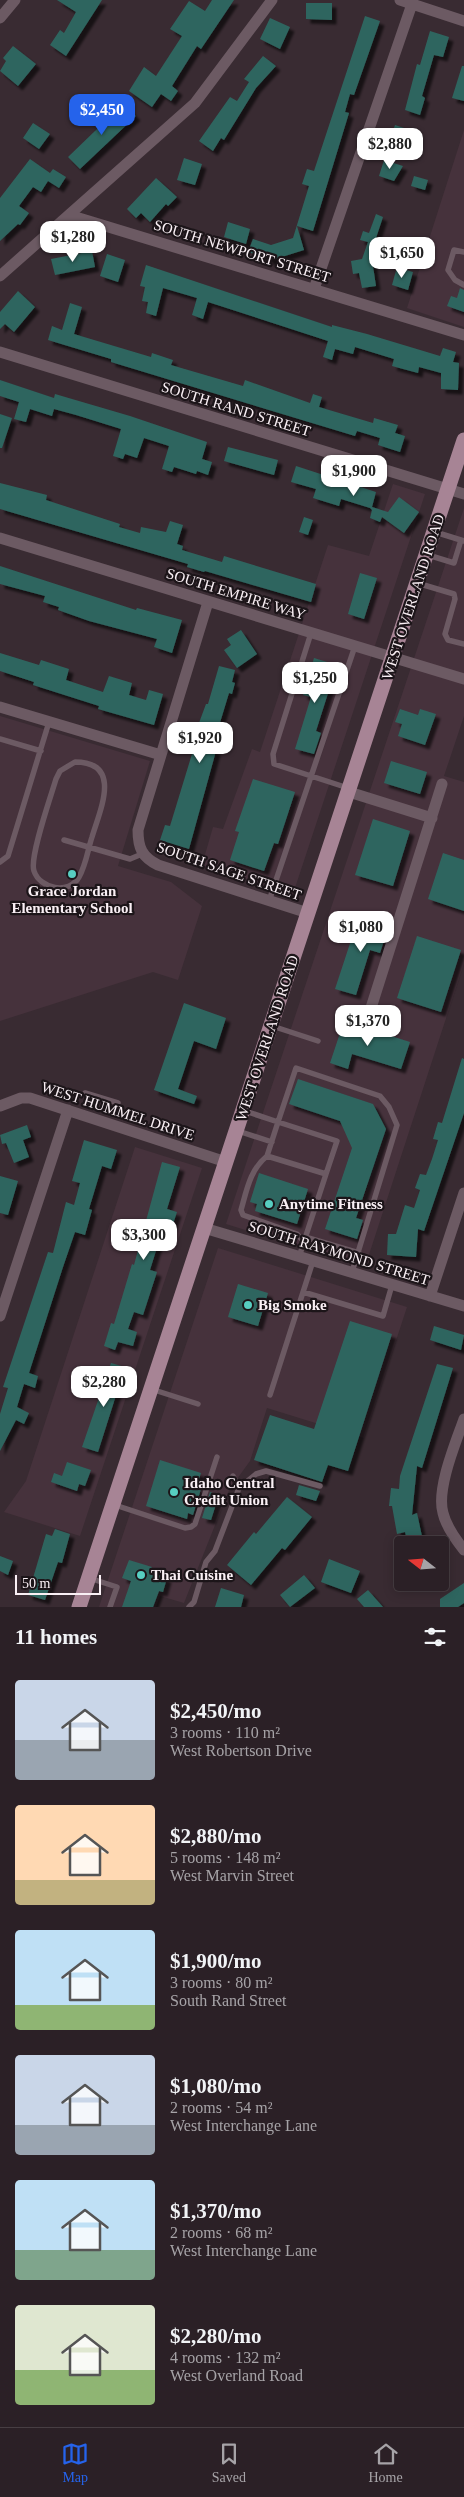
<!DOCTYPE html>
<meta charset="utf-8">
<style>
:root{--surface:#2b2026;--page:#33282e;--text:#f1f3f6;--muted:#a6a3a7;--line:#473e43;--accent:#2563eb}
body{margin:0;font-family:Georgia,serif;background:var(--page);color:var(--text);height:100vh;display:flex;flex-direction:column;font-size:19px;white-space:nowrap}
*{box-sizing:border-box;margin:0}
p{font-size:16px;color:var(--muted)}
.icon{flex:none;width:28px;height:28px;fill:none;stroke:currentColor;stroke-width:2;stroke-linecap:round;stroke-linejoin:round}
.map{position:relative;height:1607px;overflow:hidden}
.details{display:flex;flex-direction:column;background:var(--surface);flex:1}
.details>*{flex:none}
.needle{width:32px;rotate:287deg}
.tools{position:absolute;left:394px;top:1536px;display:grid;gap:10px}
.tools a{display:grid;place-items:center;width:55px;height:55px;border-radius:5px;background:var(--surface);box-shadow:0 2px 12px #0003,0 0 0 1px var(--line);font-size:25px}
.scale{position:absolute;left:15px;bottom:12px;width:86px;box-sizing:border-box;padding-left:5px;border:2px solid #faf0f5;border-top:0;font-size:14px;line-height:18px;white-space:nowrap;color:#faf0f5;-webkit-text-stroke:4px #1c1519;paint-order:stroke}
.price{position:absolute;translate:-50% -42px;padding:0 11px;border-radius:10px;background:#fff;color:#222;font-size:16px;line-height:32px;filter:drop-shadow(0 1px 2px #0008)}
.price::after{content:'';position:absolute;left:50%;top:30px;width:15px;height:11px;margin-left:-8px;background:inherit;clip-path:polygon(0 0,100% 0,50% 100%)}
.price.on{background:var(--accent);color:#fff}
ul{padding:0;list-style:none}
li{display:flex;align-items:center;gap:15px;height:125px;padding:0 15px}
li span{display:grid;place-items:center;flex:none;width:140px;height:100px;border-radius:5px;color:#555}
li>.icon{margin-inline-start:auto}
span .icon{width:60px;height:60px;fill:#fffc;stroke-width:1}
li b{font-size:21px}
h2{display:flex;justify-content:space-between;align-items:center;height:60px;padding:0 15px;font-size:21px}
.dock{display:flex;justify-content:space-around;align-items:center;height:70px;border-top:1px solid var(--line);background:var(--surface);font-size:14px;color:var(--muted)}
.dock a{display:grid;justify-items:center;gap:2px}
.dock .on{color:var(--accent)}
.map>svg:first-child{display:block}
</style>
<div class="map">
<svg width="464" height="1607" viewBox="0 0 464 1607">
<defs>
<filter id="shadow"><feDropShadow dx="4.5" dy="4.5" stdDeviation="1" flood-color="#0009"/></filter>
</defs>
<rect width="100%" height="100%" fill="#392b32"/>
<path fill="#46323c" d="M464 130V327L407 308Z
M393 484 425 494 293 894 202 865 213 827 223 829 252 749 260 752 328 545 369 556Z
M464 508V716L444 776 464 782V963L365 1267 226 1224Z
M0 716 150 761 118 866 171 882 202 906 178 980 153 972 0 1021Z
M135 1147 202 1168 80 1536 4 1512 26 1481Z
M218 1248 407 1307 364 1438 267 1408 250 1461 229 1490 184 1603 160 1596 156 1607H99Z"/>
<path fill="#2f655f" filter="url(#shadow)" d="M57 0H102L66 56 50 45 60 30 64 33 76 12Z
M212 0H234L201 49 197 46 172 86 178 91 171 101 161 94 152 107 129 91 144 67 156 76 182 36 170 29 189 1 205 11Z
M306 3H332V20L306 19Z
M365 16 380 21 354 95 350 94 345 112 349 113 313 231 297 226 304 250 269 261 268 258 248 252 253 239 271 245 293 238 309 186 302 184 307 169 314 171Z
M270 18 290 27 280 49 260 39Z
M430 31 449 37 443 57 434 55 422 96 425 98 420 115 405 110 417 64 420 65Z
M13 46 36 64 18 86 0 71 6 61 3 58Z
M263 56 276 66 256 88 224 140 221 138 213 151 199 141 230 97 237 101 249 82 244 79Z
M462 66H464V101L452 98Z
M123 104 136 116 80 169 68 157Z
M33 123 50 134 39 149 23 138Z
M395 125 407 129 401 147 389 143Z
M184 158 202 164 195 185 177 180Z
M30 159 50 173 53 169 66 177 59 188 48 181 41 192 33 187 19 206 29 213 20 225 18 224 0 241V198Z
M384 160 403 166 394 181 379 176Z
M414 176 428 180 425 190 411 186Z
M156 178 177 197 168 206 166 204 150 222 141 213 136 218 127 209Z
M376 214 383 217 374 244 379 246 376 254 371 253 376 286 362 288 359 273 353 274 351 261 362 259 368 242 360 240 363 231 369 233Z
M228 222 250 229 246 244 224 237Z
M92 251 95 267 55 275 51 259Z
M107 254 125 260 118 282 100 276Z
M146 265 332 327V325L367 334 440 356 443 348 456 352 453 362 459 363 458 390 441 389V373L419 367 418 373 392 366 394 359 355 347 353 354 335 349 332 360 323 357 328 341 208 302 203 319 192 315 197 298 163 288 156 316 146 313 148 302 142 301 145 287 140 286Z
M397 267 413 272 408 290 392 285Z
M460 288 464 290V312L447 306 451 296 457 298Z
M18 291 35 307 14 332 5 324 0 329V312Z
M70 303 82 307 74 334 151 357 152 353 173 360 171 365 243 386 245 380 310 403 313 394 322 397 319 407 373 423 374 418 398 425 395 433 405 436 400 452 378 445 380 438 357 431 355 436 111 362V359L48 340 52 326 62 330Z
M0 380 54 398 55 394 130 416 207 442 202 459 212 462 208 475 197 471 196 474 174 467 172 472 162 469 169 446 144 438 137 458 125 454 123 459 113 456 121 429 76 415 54 409 52 416 30 409 26 422 14 419 19 402 0 396Z
M0 414 12 418 2 448H0Z
M228 447 278 460 274 475 224 461Z
M296 466 376 492 372 507 388 512 399 497 419 512 404 533 382 517 380 522 370 518 372 510 370 508 341 499 339 506 313 498 316 489 291 482Z
M0 483 47 495 46 500 120 524 119 527 140 533 141 527 166 532 170 521 183 525 177 544 183 546 182 550 222 562 224 556 316 584 311 602 205 571 204 572 187 567 188 564 0 509Z
M304 517 313 520 308 535 299 532Z
M0 566 136 610 137 608 182 620 172 653 154 647 157 639 89 621 58 610 59 607 43 602 45 596 0 584Z
M360 573 377 578 364 619 348 614Z
M241 630 257 654 237 668 224 650 231 645 227 639Z
M0 653 39 665 41 660 69 669 66 680 103 692 109 676 132 683 129 695 146 700 149 690 163 694 154 725 98 709 99 706 33 685 34 682 0 671Z
M314 658 337 665 316 731 321 733 314 754 295 749 311 697 303 695Z
M219 666 235 670 232 682 235 683 232 694 229 693 212 749 216 751 189 849 160 840 165 825 170 826 199 731H196L206 704H208Z
M400 709 418 715 420 709 436 714 425 745 398 736 402 724 395 722Z
M391 761 427 772 420 794 384 783Z
M253 779 295 792 278 844 274 843 264 871 230 860 239 832 235 831Z
M373 819 410 831 393 886 355 875Z
M443 853 464 860V911L428 899Z
M359 916 389 925 380 953 370 950 356 995 335 989Z
M417 936 461 950 441 1012 397 998Z
M184 1003 226 1018 216 1049 194 1041 178 1089 197 1096 194 1104 154 1090Z
M344 1021 410 1042 401 1069 352 1054 348 1069 330 1063Z
M462 1058 464 1059V1113L424 1231 418 1229 416 1257 387 1255 388 1234H396L405 1205 414 1208 420 1190 415 1188 420 1174 426 1175 432 1159 438 1140 433 1139 438 1122 442 1123Z
M298 1079 373 1104 386 1129 356 1218 363 1220 357 1239 325 1229 352 1148 340 1121 289 1104Z
M27 1125 31 1137 23 1140 29 1157 14 1163 6 1143 2 1144 0 1135Z
M84 1140 117 1150 111 1169 102 1166 89 1209 92 1210 85 1235 75 1232 63 1267 29 1373 38 1376 35 1388 24 1384 17 1407 29 1413 24 1424 16 1420 0 1451V1414L8 1388 3 1387 48 1252 53 1253 66 1202 74 1205 80 1183 72 1181Z
M162 1162 180 1167 167 1209 177 1212 172 1227 158 1223 153 1239 159 1241 150 1270 157 1272 143 1315 134 1312 128 1329 137 1332 133 1346 118 1342 115 1350 104 1346 111 1323 114 1324 132 1264 134 1265Z
M259 1173 308 1189 297 1224 255 1211 257 1204 250 1202Z
M0 1176 18 1181 8 1215 0 1213Z
M238 1284 268 1293 258 1326 228 1317Z
M350 1321 392 1334 348 1471 328 1465 322 1482 254 1460 270 1415 314 1429Z
M434 1326 464 1335 461 1350 430 1340Z
M111 1363 125 1367 98 1452 82 1447Z
M437 1364 453 1368 422 1468 417 1466 412 1515 417 1513 423 1541 408 1544 405 1532 397 1534 392 1506H389L391 1488 399 1489 400 1476Z
M160 1460 201 1473 196 1488 201 1489 193 1515 188 1513 187 1519 146 1506Z
M67 1462 91 1470 85 1486 79 1484 77 1491 51 1482 54 1473 62 1476Z
M299 1485 320 1491 316 1501 296 1495Z
M210 1492 219 1495 211 1520 202 1518Z
M287 1497 312 1517 285 1550 282 1548 251 1585 227 1565 254 1532 256 1534Z
M55 1529 70 1534 62 1563 58 1562 45 1600 28 1595 46 1534 52 1536Z
M0 1556 13 1561 8 1575 0 1571Z
M329 1559 360 1571 351 1593 321 1582Z
M129 1560 152 1567 150 1572 167 1578 163 1592 159 1591 153 1607H122L131 1581 122 1578Z
M304 1575 315 1588 290 1607 280 1595Z
M464 1583V1603L458 1607H440V1599Z
M221 1588 244 1595 241 1607H215Z
M368 1590 383 1607H364L357 1599Z"/>
<g fill="none" stroke-linecap="round" stroke-linejoin="round">
<path stroke="#6c5a63" stroke-width="5.5" d="M464 252 454 250 448 270 455 280 464 285
M435 532 464 541
M428 555 454 563 461 540
M417 583 454 594 455 599 445 634 448 640 464 644
M311 633 273 754 274 764 348 788
M0 739 41 751
M75 762C123 762 100 810 92 837 88 849 86 865 79 877 69 895 40 889 34 871 29 858 51 796 56 779L60 771Z
M64 840 130 859 142 854
M0 862 8 856 49 722
M269 901 355 646
M272 1026 318 1041
M85 1093 118 1103
M245 1111 278 1122 296 1068 380 1096 389 1107 397 1125 352 1272
M278 1122 337 1141 326 1174 267 1156Z
M238 1131 272 1142
M267 1156C250 1170 247 1189 241 1210L243 1215 297 1234 304 1242
M305 1237 359 1253
M299 1257 326 1174
M303 1292 383 1316 392 1285
M151 1389 198 1404
M270 1395 313 1261
M239 1488 256 1474 266 1471 320 1486
M115 1505 185 1528 191 1527 195 1524 217 1457
M89 1578 117 1587 110 1607
M189 1607 194 1602 206 1562 215 1551 239 1488 233 1476"/>
<path stroke="#6c5a63" stroke-width="11" d="M400 0 464 21
M0 18 15 0
M69 215 464 335
M0 276 195 103 272 0
M314 289 412 4
M0 352 464 494
M0 538 464 679
M208 602 138 830C138 848 142 857 158 865L308 913
M0 707 161 755
M349 792 432 818
M370 1011 442 784
M0 1106 21 1098H30L226 1162
M204 1228 464 1306
M430 1296 464 1193
M0 1316 68 1110
M464 1419C456 1442 436 1489 443 1513 446 1526 456 1540 464 1550"/>
<path stroke="#a78495" stroke-width="15" d="M79 1607 464 440"/>
</g>
<g fill="#57cec1" stroke="#1c1519" stroke-width="2">
<circle cx="72" cy="874" r="5"/>
<circle cx="269" cy="1204" r="5"/>
<circle cx="248" cy="1305" r="5"/>
<circle cx="174" cy="1492" r="5"/>
<circle cx="141" cy="1575" r="5"/>
</g>
<g text-anchor="middle" dominant-baseline="central" stroke-width="4.5" stroke-linejoin="round" paint-order="stroke">
<g font-size="15" fill="#faf0f5" stroke="#1c1519">
<text transform="translate(242 251) rotate(17)">SOUTH NEWPORT STREET</text>
<text transform="translate(236 409) rotate(17)">SOUTH RAND STREET</text>
<text transform="translate(236 594) rotate(17)">SOUTH EMPIRE WAY</text>
<text transform="translate(413 597) rotate(-72)">WEST OVERLAND ROAD</text>
<text transform="translate(229 871) rotate(19)">SOUTH SAGE STREET</text>
<text transform="translate(267 1038) rotate(-72)">WEST OVERLAND ROAD</text>
<text transform="translate(118 1111) rotate(18)">WEST HUMMEL DRIVE</text>
<text transform="translate(339 1253) rotate(17)">SOUTH RAYMOND STREET</text>
</g>
<g font-size="15" font-weight="bold" fill="#faf0f5" stroke="#1c1519" text-anchor="start">
<text x="72" y="891" text-anchor="middle">Grace Jordan<tspan x="72" dy="17">Elementary School</tspan></text>
<text x="279" y="1204">Anytime Fitness</text>
<text x="258" y="1305">Big Smoke</text>
<text x="184" y="1483">Idaho Central<tspan x="184" dy="17">Credit Union</tspan></text>
<text x="151" y="1575">Thai Cuisine</text>
</g>
</g>
</svg>
<div class="tools">
<a><svg class="needle" viewBox="-14 -14 28 28"><path d="M0-13l5 13h-10z" fill="#e53935"/><path d="M0 13l5-13h-10z" fill="#a6a3a7"/></svg></a>
</div>
<div class="scale">50 m</div>
<b class="price on" style="left:102px;top:136px">$2,450</b>
<b class="price" style="left:390px;top:170px">$2,880</b>
<b class="price" style="left:73px;top:263px">$1,280</b>
<b class="price" style="left:402px;top:279px">$1,650</b>
<b class="price" style="left:354px;top:497px">$1,900</b>
<b class="price" style="left:315px;top:704px">$1,250</b>
<b class="price" style="left:200px;top:764px">$1,920</b>
<b class="price" style="left:361px;top:953px">$1,080</b>
<b class="price" style="left:368px;top:1047px">$1,370</b>
<b class="price" style="left:144px;top:1261px">$3,300</b>
<b class="price" style="left:104px;top:1408px">$2,280</b>
</div>
<section class="details">
<h2>11 homes<svg class="icon" aria-label="filters" viewBox="0 0 24 24"><path d="M4 7h16M4 17h16"/><circle cx="9" cy="7" r="2"/><circle cx="15" cy="17" r="2"/></svg></h2>
<ul>
<li><span style="background:linear-gradient(#c9d6e8 60%,#9aa5b1 0)"><svg class="icon" aria-label="home" viewBox="0 0 24 24"><path d="M3 11l9-7 9 7M6 9v11h12V9"/></svg></span><div><b>$2,450/mo</b><p>3 rooms · 110 m²</p><p>West Robertson Drive</p></div></li>
<li><span style="background:linear-gradient(#ffd9b3 75%,#c2b280 0)"><svg class="icon" aria-label="home" viewBox="0 0 24 24"><path d="M3 11l9-7 9 7M6 9v11h12V9"/></svg></span><div><b>$2,880/mo</b><p>5 rooms · 148 m²</p><p>West Marvin Street</p></div></li>
<li><span style="background:linear-gradient(#bfe0f5 75%,#8fb573 0)"><svg class="icon" aria-label="home" viewBox="0 0 24 24"><path d="M3 11l9-7 9 7M6 9v11h12V9"/></svg></span><div><b>$1,900/mo</b><p>3 rooms · 80 m²</p><p>South Rand Street</p></div></li>
<li><span style="background:linear-gradient(#c9d6e8 70%,#9aa5b1 0)"><svg class="icon" aria-label="home" viewBox="0 0 24 24"><path d="M3 11l9-7 9 7M6 9v11h12V9"/></svg></span><div><b>$1,080/mo</b><p>2 rooms · 54 m²</p><p>West Interchange Lane</p></div></li>
<li><span style="background:linear-gradient(#bfe0f5 70%,#7fa58c 0)"><svg class="icon" aria-label="home" viewBox="0 0 24 24"><path d="M3 11l9-7 9 7M6 9v11h12V9"/></svg></span><div><b>$1,370/mo</b><p>2 rooms · 68 m²</p><p>West Interchange Lane</p></div></li>
<li><span style="background:linear-gradient(#dfe7d0 65%,#8fb573 0)"><svg class="icon" aria-label="home" viewBox="0 0 24 24"><path d="M3 11l9-7 9 7M6 9v11h12V9"/></svg></span><div><b>$2,280/mo</b><p>4 rooms · 132 m²</p><p>West Overland Road</p></div></li>
</ul>
</section>
<nav class="dock">
<a class="on"><svg class="icon" aria-label="map" viewBox="0 0 24 24"><path d="M3 6l6-2 6 2 6-2v14l-6 2-6-2-6 2zM9 4v14M15 6v14"/></svg>Map</a>
<a><svg class="icon" aria-label="saved" viewBox="0 0 24 24"><path d="M7 4h10v16l-5-4-5 4z"/></svg>Saved</a>
<a><svg class="icon" aria-label="home" viewBox="0 0 24 24"><path d="M3 11l9-7 9 7M6 9v11h12V9"/></svg>Home</a>
</nav>
